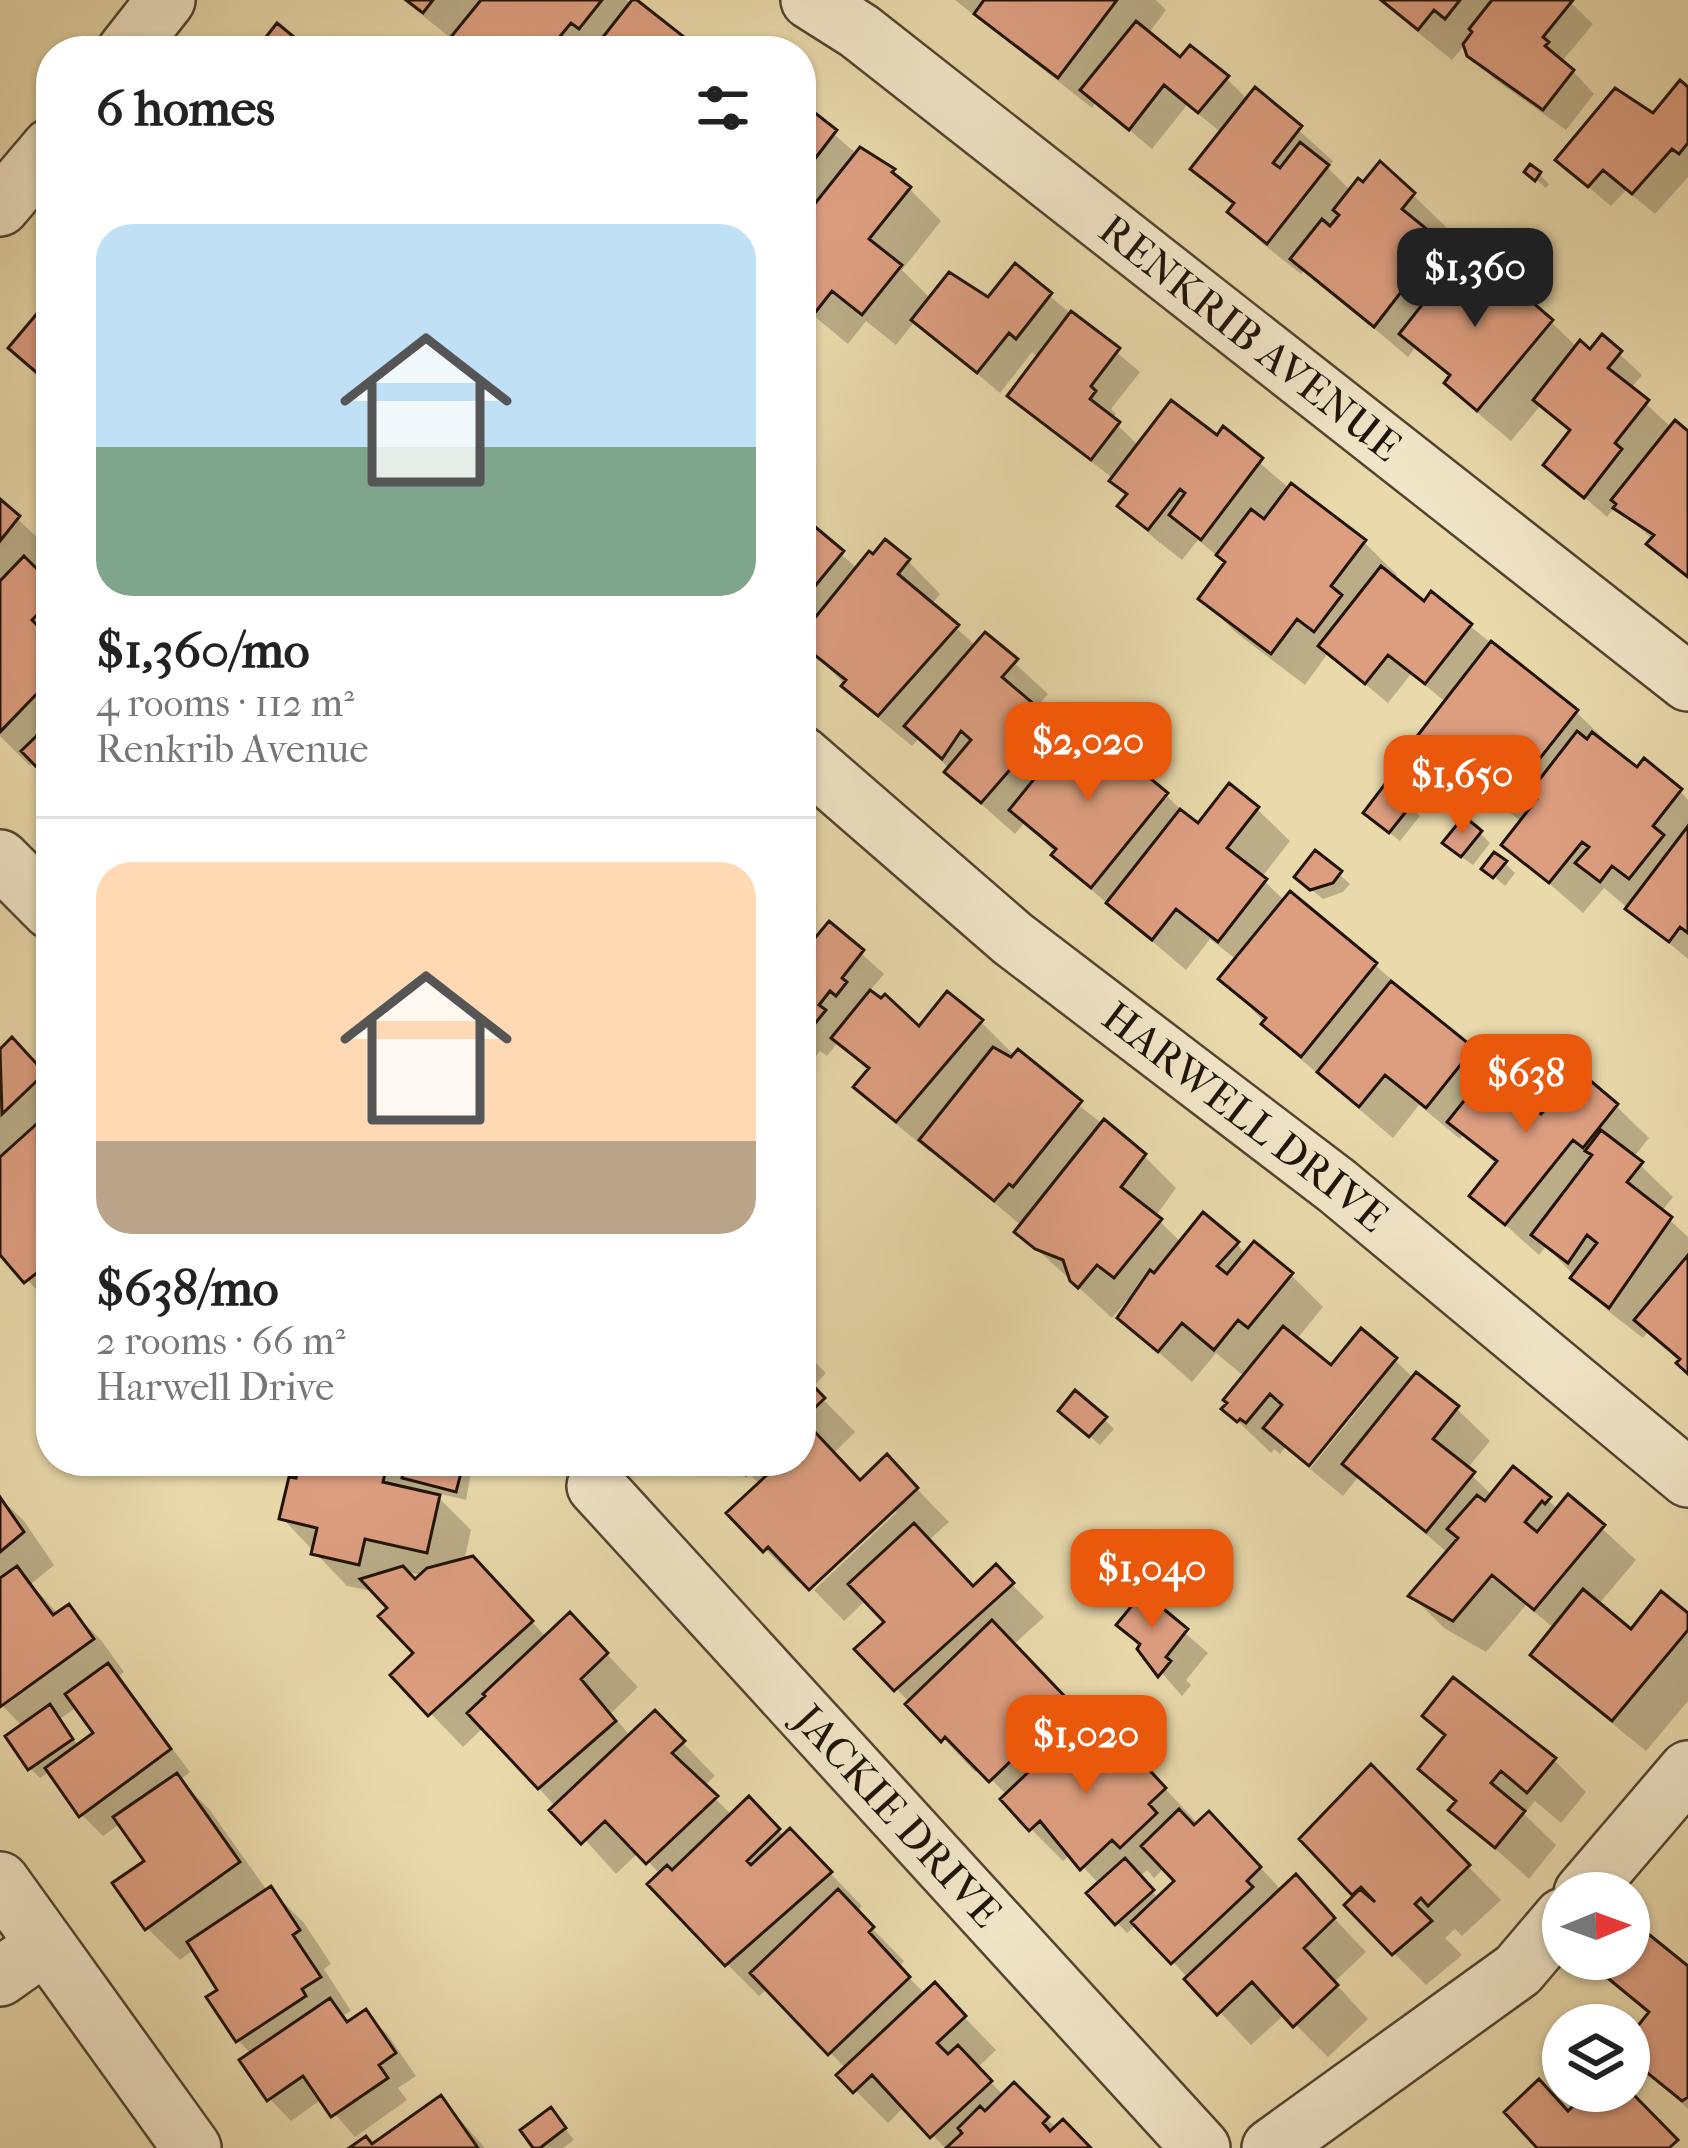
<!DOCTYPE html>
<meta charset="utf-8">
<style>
:root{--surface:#fff;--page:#f2f2f2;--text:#222;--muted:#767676;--line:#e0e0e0;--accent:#ea580c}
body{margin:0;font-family:"IM FELL French Canon",serif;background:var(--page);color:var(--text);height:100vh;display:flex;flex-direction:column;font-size:45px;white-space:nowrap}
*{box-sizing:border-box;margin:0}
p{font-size:39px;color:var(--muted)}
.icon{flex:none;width:66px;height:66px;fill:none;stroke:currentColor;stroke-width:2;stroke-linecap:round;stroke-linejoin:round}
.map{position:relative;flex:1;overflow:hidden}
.panel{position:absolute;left:36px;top:36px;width:780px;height:1440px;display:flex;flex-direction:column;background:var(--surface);border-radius:48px;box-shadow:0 3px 9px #0004}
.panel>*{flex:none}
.needle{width:78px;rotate:89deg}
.fabs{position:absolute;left:1542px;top:1872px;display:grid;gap:24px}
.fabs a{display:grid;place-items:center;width:108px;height:108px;border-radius:50%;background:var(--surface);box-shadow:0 3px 9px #0004;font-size:60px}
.price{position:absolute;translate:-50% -102px;padding:0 27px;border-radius:24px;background:var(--accent);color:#fff;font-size:39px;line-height:78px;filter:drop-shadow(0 3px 6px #0008)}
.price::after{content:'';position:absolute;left:50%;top:72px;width:36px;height:27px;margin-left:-18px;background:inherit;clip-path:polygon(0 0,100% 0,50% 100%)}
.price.active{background:#222;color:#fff}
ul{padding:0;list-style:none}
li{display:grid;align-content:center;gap:24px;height:636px;padding:0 60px}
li+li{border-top:3px solid var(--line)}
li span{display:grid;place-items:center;height:372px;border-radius:36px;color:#555}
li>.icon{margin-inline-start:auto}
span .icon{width:216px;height:216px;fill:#fffc;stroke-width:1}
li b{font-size:51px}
h2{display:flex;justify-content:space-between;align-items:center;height:144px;padding:0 60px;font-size:51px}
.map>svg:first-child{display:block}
</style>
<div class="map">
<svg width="1688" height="2148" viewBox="0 0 1688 2148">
<rect width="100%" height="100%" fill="#e9d9ab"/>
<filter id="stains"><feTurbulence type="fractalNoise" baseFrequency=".00167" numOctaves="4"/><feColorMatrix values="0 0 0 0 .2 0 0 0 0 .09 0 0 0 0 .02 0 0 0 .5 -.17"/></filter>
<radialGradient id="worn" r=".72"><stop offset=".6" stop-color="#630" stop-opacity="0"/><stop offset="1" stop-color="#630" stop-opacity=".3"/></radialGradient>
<path fill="#0003" fill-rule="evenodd" d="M403 0H626L694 51H596L599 47 594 42 587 51H467Z
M955 0H1156L1166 10 1148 34 1181 61 1226 78 1248 100 1255 91 1333 161 1328 168 1352 192 1413 195 1446 227 1435 240 1459 264 1551 322 1578 348 1591 353 1602 338 1642 375 1630 389 1672 428 1688 434V579L1650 544 1654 540 1615 507 1607 517 1547 465 1572 433 1541 405 1511 441 1480 415 1448 382 1451 379 1416 346 1408 357 1305 270 1301 274 1263 244 1231 212 1234 207 1194 168 1222 133 1187 105 1152 149 1096 102 1092 108Z
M1378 0H1568L1593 24 1563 60 1594 94 1566 130 1493 78 1470 55 1466 43 1452 60Z
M1688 91V177L1655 214 1626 190 1611 206 1581 181Z
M801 106 858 155 861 151 893 172 941 221 902 270 931 299 989 301 1015 267 1140 372 1111 409 1116 414 1112 420 1139 446 1217 439 1223 431 1290 489 1364 542 1397 575 1393 580 1425 605 1470 626 1576 712 1637 771 1680 791 1688 800V959L1604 888 1583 913 1505 845 1523 823 1454 768 1422 735 1447 703 1411 674 1388 703 1328 653 1305 685 1234 631 1202 598 1227 564 1198 540 1182 560 1154 538 1121 506 1129 496 1114 479 1033 417 1011 395 1039 358 1032 352 1000 393 915 321 896 345 866 321 848 344 814 316 804 329 801 327Z
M1528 172 1539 174 1549 184 1546 188Z
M0 503 51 550 35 571 51 587V778L35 761 30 766 0 736Z
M801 519 858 569 908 561 940 594 931 605 976 646 985 636 1048 694 1035 709 1068 742 1166 795 1198 827 1257 809 1290 841 1261 878 1285 901 1375 965 1472 1051 1505 1083 1502 1087 1541 1118 1616 1106 1649 1138 1633 1158 1673 1197 1661 1212 1688 1237V1371L1649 1330 1643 1338 1607 1310 1546 1246 1539 1255 1473 1196 1497 1165 1463 1134 1460 1139 1419 1105 1393 1138 1297 1056 1222 978 1237 960 1210 939 1186 970 1088 887 1025 822 1015 834 981 804 920 737 912 746 878 718 817 656 809 665 801 659Z
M1410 806 1420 816 1400 841 1377 823Z
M1480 833 1490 843 1473 865 1456 853Z
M1316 854 1350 884 1343 892 1323 899 1308 887Z
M1505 863 1515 873 1505 886 1485 869Z
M829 925 884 974 868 993 919 1031 981 1022 1015 1056 1144 1156 1176 1188 1155 1217 1182 1243 1237 1244 1247 1255 1291 1275 1323 1307 1296 1340 1332 1370 1395 1360 1414 1379 1417 1376 1457 1409 1490 1441 1466 1470 1493 1496 1513 1470 1559 1510 1569 1498 1636 1560 1598 1605 1632 1633 1688 1616V1701L1646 1751 1567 1687 1534 1654 1555 1629 1526 1605 1486 1652 1444 1628 1412 1596 1449 1554 1359 1476 1343 1496 1310 1469 1370 1395H1362L1306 1465 1286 1446 1280 1454 1274 1449 1271 1453 1225 1409 1245 1377 1216 1353 1192 1382 1120 1318 1131 1303 1127 1300 1112 1318 1018 1232 1023 1227 932 1150 930 1152 890 1119 857 1087 869 1072 839 1041 827 1056 820 1051 813 1060 801 1050V960Z
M12 1042 51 1081V1305L0 1251V1045L4 1049Z
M801 1348 826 1373 812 1388 855 1432 833 1454 861 1483 887 1458 949 1522 928 1541 974 1589 996 1568 1044 1617 1013 1645 1101 1738 1094 1745 1113 1764 1160 1783 1199 1825 1242 1847 1282 1891 1296 1878 1366 1952 1334 1982 1368 2019 1328 2057 1285 2014 1251 2045 1137 1924 1127 1933 1090 1894 1100 1885 1071 1854 1063 1861 1031 1829 1008 1796 979 1767 975 1772 859 1649 888 1622 867 1599 844 1621 814 1590 897 1512 892 1508 798 1582 730 1514 761 1485 736 1461H801ZM1165 1867 1179 1881 1159 1899 1139 1877 1147 1870 1154 1878Z
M1104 1419 1114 1429 1100 1445 1072 1421Z
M303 1461H473L466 1500 433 1492 471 1530 464 1562 505 1593 547 1638 602 1649 638 1687 611 1713 631 1737 655 1714 715 1776 703 1787 733 1816 749 1801 785 1837 790 1832 862 1906 856 1912 904 1961 899 1967 926 1995 935 1987 996 2050 977 2068 1004 2096 1014 2086 1057 2129 1088 2148H945L905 2106 888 2123 840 2075 846 2069 769 1988 759 1996 727 1964 661 1875 639 1852 616 1874 484 1727 463 1747 394 1675 417 1653 391 1608 377 1592 347 1586 282 1518ZM405 1572 423 1575 416 1582Z
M0 1498 24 1521 54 1565 31 1584 59 1615 69 1608 101 1640 124 1672 118 1677 190 1772 180 1780 209 1809 268 1892 271 1890 304 1923 331 1964 324 1969 351 2011 344 2015 351 2023 365 2013 387 2034 416 2076 398 2088 407 2100 355 2137 322 2099 291 2121 270 2099 252 2055 238 2040 222 1990 195 1949 180 1960 147 1928 148 1862 121 1823 103 1836 82 1815 50 1771 40 1778 30 1768 23 1727 0 1703ZM78 1706 98 1734 79 1747 60 1719Z
M1144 1597 1208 1653 1186 1680 1191 1685 1182 1696 1120 1625Z
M1554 1760 1586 1792 1561 1823 1535 1801 1524 1814 1556 1845 1529 1879 1452 1810 1457 1804 1422 1769Z
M1371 1768 1501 1900 1462 1936 1455 1929 1445 1938 1462 1955 1426 1985 1394 1953 1357 1896 1303 1839ZM1349 1875 1380 1903 1372 1908Z
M1629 1948 1688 1971V2109L1629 2056V2042L1650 2016 1608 1975 1620 1959H1629Z
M441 2099 485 2148H354L373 2147Z
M551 2110 574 2140 563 2148H537Z"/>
<path fill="#dd9e80" stroke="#211207" stroke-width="3" d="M406 0H433L423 13Z
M481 0H602L579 29 571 23 548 51H465L450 38Z
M632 0H637L684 37 673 51H592Z
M984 0H1117L1058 78 974 14Z
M1381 0H1460L1445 19 1434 10 1418 30Z
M1492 0H1573L1543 37 1549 42 1545 46 1574 70 1543 110 1467 56 1463 44 1472 32 1469 29Z
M1136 21 1180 57 1190 45 1229 76 1198 113 1164 85 1129 130 1080 90Z
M277 23 311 51H255Z
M1680 80 1688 87V143L1679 154 1672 149 1632 194 1603 170 1588 187 1555 160 1615 88 1653 113Z
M1255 87 1302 126 1273 163 1280 168 1300 142 1329 165 1267 244 1227 212 1234 203 1190 169Z
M801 102 837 130 801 177Z
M860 147 895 169 892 172 911 187 869 239 902 265 862 315 832 291 814 314 801 303V221Z
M1380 161 1415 193 1402 209 1434 235 1430 239 1445 251 1415 288 1408 283 1374 327 1290 259 1322 219 1330 226 1339 215 1333 210 1358 178 1363 182Z
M1530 164 1541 172 1535 181 1524 172Z
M1463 253 1514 295 1518 290 1553 320 1477 411 1444 383 1450 375 1399 334Z
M1015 263 1052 293 1016 339 1009 333 977 373 911 320 949 272 988 297Z
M50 298 51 299V385L8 348Z
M1071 311 1120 348 1091 386 1096 391 1090 399 1120 422 1091 460 1007 396Z
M1602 334 1622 351 1608 368 1649 400 1615 443 1622 449 1584 498 1543 465 1570 430 1533 400 1580 340 1590 349Z
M1171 400 1217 435 1223 426 1263 458 1201 540 1169 515 1185 493 1180 489 1148 530 1117 506 1127 494 1109 481Z
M1675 420 1688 431V577L1646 544 1654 535 1613 508 1616 504 1611 500Z
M1291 483 1366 540 1331 586 1342 595 1314 632 1297 619 1271 654 1198 599 1225 562 1216 555 1251 509 1264 519Z
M0 499 20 516 0 541Z
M801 515 844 551 801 603Z
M885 539 910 559 898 574 959 625 878 716 841 686 846 680 801 644V635L869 551 873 554Z
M24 556 51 583V601L32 620 51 639V679L0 732V581Z
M1381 566 1424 601 1431 591 1472 624 1425 684 1388 655 1365 684 1318 646Z
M985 632 1018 659 1002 677 1042 711 1017 740 1028 749 981 803 944 772 971 740 961 731 942 759 904 726Z
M1491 641 1578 710 1504 804 1418 735Z
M1081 721 1168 793 1091 888 1051 855 1056 849 1009 810Z
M51 722V782L21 751Z
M1577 731 1587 739 1592 732 1637 767 1644 758 1682 789 1653 826 1664 835 1629 879 1612 866 1600 882 1575 863 1589 847 1582 842 1549 883 1501 845 1537 799 1529 793Z
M1229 783 1259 807 1227 848 1267 879 1218 942 1176 909 1152 940 1106 903 1180 809 1198 823Z
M1385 784 1412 804 1389 833 1363 813Z
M1464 816 1482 831 1461 857 1442 843Z
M1688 826V933L1680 927 1669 942 1625 909Z
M1315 850 1342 871 1333 883 1310 890 1294 877Z
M1494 852 1507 861 1493 878 1481 869Z
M1290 891 1377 963 1301 1057 1261 1024 1266 1018 1218 979Z
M829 921 864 950 842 978 847 982 836 996 830 991 819 1005 826 1010 804 1037 801 955Z
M1391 981 1474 1048 1426 1108 1385 1075 1359 1107 1317 1072Z
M870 990 881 998 885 994 919 1026 947 991 983 1020 896 1122 853 1087 869 1068 831 1038Z
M12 1037 45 1073 2 1114 0 1049Z
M993 1047 1011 1057 1018 1049 1082 1101 1013 1187 1009 1184 994 1201 919 1140Z
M1488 1071 1541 1114 1579 1071 1618 1104 1583 1148 1573 1140 1505 1225 1469 1196 1497 1161 1447 1122Z
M51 1111V1262L24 1283 0 1255V1157Z
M1104 1119 1146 1154 1121 1187 1162 1219 1114 1278 1097 1265 1078 1288 1070 1281 1063 1260 1035 1249 1014 1232Z
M1601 1130 1643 1162 1627 1182 1672 1217 1609 1308 1570 1278 1597 1243 1587 1235 1568 1263 1531 1235 1592 1155 1585 1151Z
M1203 1212 1239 1242 1217 1266 1227 1274 1254 1241 1293 1273 1248 1328 1238 1320 1214 1350 1182 1323 1158 1352 1117 1318 1150 1270 1154 1273Z
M1688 1255V1374L1676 1363 1680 1359 1634 1320Z
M1283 1326 1331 1365 1361 1328 1397 1358 1309 1466 1263 1428 1282 1405 1270 1394 1246 1423 1240 1419 1237 1422 1221 1409 1227 1403 1223 1400Z
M1416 1372 1459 1406 1433 1439 1475 1472 1426 1532 1342 1464Z
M801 1373 825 1398 801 1421Z
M1075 1390 1107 1417 1089 1437 1058 1411Z
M814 1431 860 1480 887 1454 918 1488 809 1590 768 1547 763 1552 726 1513 782 1461H801V1443Z
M300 1461H388L383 1482 440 1495 427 1553 365 1539 359 1565 311 1554 317 1528 279 1519 289 1477 296 1478Z
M406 1461H464L456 1492 402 1478Z
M732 1461H760L746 1475Z
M1513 1466 1551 1497 1545 1504 1542 1501 1525 1522 1537 1532 1568 1494 1605 1525 1534 1610 1492 1575 1453 1621 1408 1596 1458 1538 1447 1529 1477 1495 1485 1501Z
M0 1497 24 1532 0 1552Z
M914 1523 973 1586 996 1564 1014 1583 894 1691 854 1649 884 1622 848 1584Z
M473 1556 533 1621 428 1716 390 1675 413 1653 378 1616 387 1608 360 1579 403 1566 415 1579 427 1568Z
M17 1566 53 1615 69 1604 94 1639 0 1707V1578Z
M1583 1589 1631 1629 1661 1591 1688 1613V1630L1612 1721 1530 1655Z
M1143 1592 1188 1629 1166 1657 1171 1661 1158 1677 1137 1649 1140 1644 1116 1625Z
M570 1612 608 1653 581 1679 616 1721 538 1789 467 1713 485 1696 483 1694Z
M992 1620 1071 1703 989 1782 945 1737 941 1742 905 1704Z
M108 1663 171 1749 79 1817 45 1768 93 1733 65 1694Z
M1453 1677 1556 1758 1527 1793 1501 1771 1491 1783 1525 1811 1495 1848 1448 1810 1456 1801 1418 1769 1445 1735 1422 1716Z
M50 1704 73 1739 28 1770 5 1736Z
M655 1710 685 1741 672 1753 718 1796 646 1864 605 1821 581 1844 549 1810Z
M1078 1725 1112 1762 1128 1747 1166 1788 1149 1804 1157 1813 1120 1848 1112 1840 1080 1870 1040 1821 1029 1831 1000 1799Z
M1371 1764 1470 1865 1428 1906 1421 1898 1415 1904 1432 1921 1392 1955 1344 1905 1360 1889 1375 1902 1361 1887 1352 1895 1299 1839Z
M177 1773 240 1862 145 1930 112 1883 144 1861 113 1817Z
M749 1796 780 1829 747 1861 751 1865 790 1828 832 1872 725 1966 647 1884 667 1865 672 1870Z
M1179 1809 1194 1825 1209 1811 1261 1867 1247 1881 1253 1887 1171 1964 1131 1922 1174 1881 1141 1846Z
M1125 1858 1154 1890 1115 1925 1086 1893Z
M1296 1874 1335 1918 1304 1948 1338 1985 1293 2027 1252 1982 1217 2015 1184 1979Z
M271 1886 300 1930 293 1935 321 1977 302 1989 306 1996 236 2042 206 1997 217 1990 187 1942Z
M838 1889 874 1927 869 1932 910 1977 828 2055 750 1973Z
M1641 1928 1688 1966V2097L1682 2101 1629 2058V2037L1649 2012 1604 1975 1617 1959H1629V1943Z
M935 1982 966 2016 937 2043 948 2054 958 2045 992 2081 930 2138 872 2075 853 2093 836 2075Z
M330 1998 347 2022 366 2009 396 2053 379 2065 388 2078 331 2117 303 2076 267 2101 239 2060Z
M1539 2079 1568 2111 1578 2101 1569 2091 1629 2090 1678 2140 1669 2148H1537L1504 2112Z
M1014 2082 1049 2117 1043 2123 1050 2131 1063 2119 1091 2148H946L962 2133 958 2128 980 2106 985 2111Z
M441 2095 478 2148H349L366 2136 372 2144Z
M551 2107 566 2128 540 2148H533L520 2130Z"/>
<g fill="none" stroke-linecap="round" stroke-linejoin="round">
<defs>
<g id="minor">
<path id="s1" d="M810 0 859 31 1688 682"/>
<path d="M126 51 166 0"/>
<path d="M0 207 51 147"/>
<path id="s2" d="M801 755 1013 939 1337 1186 1688 1478"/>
<path d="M0 859 51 910"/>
<path id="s3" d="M596 1486 1201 2148"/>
<path d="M0 1881 192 2148"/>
<path d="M1583 1893 1688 1770"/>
<path d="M0 1977 45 1945"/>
<path d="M1271 2148 1518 1970 1563 1917"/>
</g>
</defs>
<use href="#minor" stroke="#534430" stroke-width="62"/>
<use href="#minor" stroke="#f1e6c8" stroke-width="57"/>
</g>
<g text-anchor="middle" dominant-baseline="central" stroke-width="12" stroke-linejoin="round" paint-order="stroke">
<g font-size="42" fill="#211207" stroke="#f1e6c8">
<text stroke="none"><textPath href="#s1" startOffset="555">RENKRIB AVENUE</textPath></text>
<text stroke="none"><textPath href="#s2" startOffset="573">HARWELL DRIVE</textPath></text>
<text stroke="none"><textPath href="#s3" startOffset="447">JACKIE DRIVE</textPath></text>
</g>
</g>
<rect width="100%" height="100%" filter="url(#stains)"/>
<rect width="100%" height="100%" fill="url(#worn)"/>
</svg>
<div class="fabs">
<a><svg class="needle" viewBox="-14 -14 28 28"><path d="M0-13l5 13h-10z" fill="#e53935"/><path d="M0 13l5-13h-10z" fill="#767676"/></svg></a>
<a><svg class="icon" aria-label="layers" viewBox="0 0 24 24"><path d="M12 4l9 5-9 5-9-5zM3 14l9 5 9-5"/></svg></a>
</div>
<b class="price active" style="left:1475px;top:330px">$1,360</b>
<b class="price" style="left:1088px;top:804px">$2,020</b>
<b class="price" style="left:1462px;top:837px">$1,650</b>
<b class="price" style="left:1526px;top:1136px">$638</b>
<b class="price" style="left:1152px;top:1631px">$1,040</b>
<b class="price" style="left:1086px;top:1797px">$1,020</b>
<section class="panel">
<h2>6 homes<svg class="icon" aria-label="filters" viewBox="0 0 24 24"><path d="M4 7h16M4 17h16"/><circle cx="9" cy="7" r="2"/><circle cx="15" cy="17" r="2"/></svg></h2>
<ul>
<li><span style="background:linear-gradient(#bfe0f5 60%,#7fa58c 0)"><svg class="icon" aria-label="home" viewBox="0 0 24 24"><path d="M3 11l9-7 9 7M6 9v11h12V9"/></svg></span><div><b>$1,360/mo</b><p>4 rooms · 112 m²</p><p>Renkrib Avenue</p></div></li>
<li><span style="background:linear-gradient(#ffd9b3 75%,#b9a48a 0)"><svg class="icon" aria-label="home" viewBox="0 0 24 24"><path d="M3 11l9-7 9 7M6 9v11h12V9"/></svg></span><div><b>$638/mo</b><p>2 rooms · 66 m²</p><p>Harwell Drive</p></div></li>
</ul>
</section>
</div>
